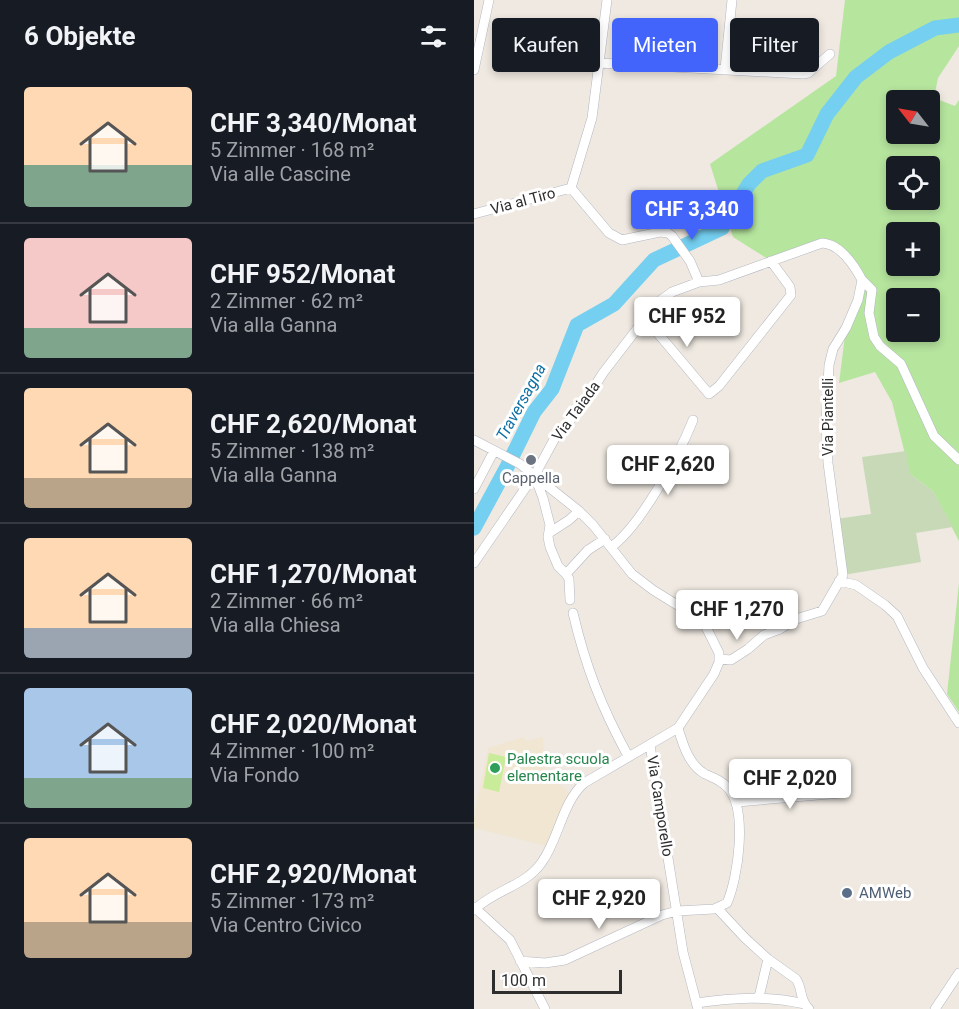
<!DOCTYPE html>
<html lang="de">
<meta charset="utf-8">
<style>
:root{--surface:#171b24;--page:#20242c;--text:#f1f3f6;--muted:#9ea1a6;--line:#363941;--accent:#4264fb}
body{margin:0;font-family:Roboto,sans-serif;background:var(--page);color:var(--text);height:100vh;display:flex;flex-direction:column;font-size:22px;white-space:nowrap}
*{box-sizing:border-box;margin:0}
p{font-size:20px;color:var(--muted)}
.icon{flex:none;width:33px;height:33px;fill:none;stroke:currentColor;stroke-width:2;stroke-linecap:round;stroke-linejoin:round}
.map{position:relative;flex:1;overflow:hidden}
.side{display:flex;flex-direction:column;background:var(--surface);width:474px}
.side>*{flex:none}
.banner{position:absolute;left:18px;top:18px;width:376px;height:54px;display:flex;gap:12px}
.needle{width:39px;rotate:301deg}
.controls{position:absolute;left:412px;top:90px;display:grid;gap:12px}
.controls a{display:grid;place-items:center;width:54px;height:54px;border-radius:6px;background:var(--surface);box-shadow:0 3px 9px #0003;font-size:30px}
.scale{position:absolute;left:18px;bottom:15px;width:130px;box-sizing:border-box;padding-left:6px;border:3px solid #2e2e2e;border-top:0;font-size:16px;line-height:21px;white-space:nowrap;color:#2e2e2e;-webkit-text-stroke:4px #fff;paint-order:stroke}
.price{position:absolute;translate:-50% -51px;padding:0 14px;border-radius:6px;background:#fff;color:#222;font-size:20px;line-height:39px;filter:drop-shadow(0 2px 3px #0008)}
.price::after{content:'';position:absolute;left:50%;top:36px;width:18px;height:14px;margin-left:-9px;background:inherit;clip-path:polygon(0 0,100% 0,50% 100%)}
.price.current{background:var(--accent);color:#fff}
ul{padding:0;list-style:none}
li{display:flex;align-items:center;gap:18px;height:150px;padding:0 24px}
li+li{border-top:2px solid var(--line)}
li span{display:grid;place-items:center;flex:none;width:168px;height:120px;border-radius:6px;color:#555}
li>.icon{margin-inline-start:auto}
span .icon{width:72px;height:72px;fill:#fffc;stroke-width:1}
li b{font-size:26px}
h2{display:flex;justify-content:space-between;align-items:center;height:72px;padding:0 24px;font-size:26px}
.chip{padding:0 21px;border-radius:6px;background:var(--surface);box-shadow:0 3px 9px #0003;font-size:21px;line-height:54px}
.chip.current{background:var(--accent);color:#fff}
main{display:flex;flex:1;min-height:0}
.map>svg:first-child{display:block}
</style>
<main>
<section class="side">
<h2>6 Objekte<svg class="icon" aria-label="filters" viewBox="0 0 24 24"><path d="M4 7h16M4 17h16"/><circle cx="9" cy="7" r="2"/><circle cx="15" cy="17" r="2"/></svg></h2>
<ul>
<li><span style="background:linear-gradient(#ffd9b3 65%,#7fa58c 0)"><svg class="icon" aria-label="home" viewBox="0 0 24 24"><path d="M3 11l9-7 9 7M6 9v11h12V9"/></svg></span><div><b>CHF 3,340/Monat</b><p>5 Zimmer · 168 m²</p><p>Via alle Cascine</p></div></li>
<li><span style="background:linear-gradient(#f6c9c9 75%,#7fa58c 0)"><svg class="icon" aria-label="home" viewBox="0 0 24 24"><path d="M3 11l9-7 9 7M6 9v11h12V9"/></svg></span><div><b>CHF 952/Monat</b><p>2 Zimmer · 62 m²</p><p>Via alla Ganna</p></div></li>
<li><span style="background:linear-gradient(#ffd9b3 75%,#b9a48a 0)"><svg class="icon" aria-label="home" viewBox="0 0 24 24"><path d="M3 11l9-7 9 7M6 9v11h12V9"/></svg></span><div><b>CHF 2,620/Monat</b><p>5 Zimmer · 138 m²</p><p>Via alla Ganna</p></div></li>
<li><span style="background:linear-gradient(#ffd9b3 75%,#9aa5b1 0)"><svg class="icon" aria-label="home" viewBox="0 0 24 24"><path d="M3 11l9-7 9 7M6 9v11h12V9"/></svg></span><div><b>CHF 1,270/Monat</b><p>2 Zimmer · 66 m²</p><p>Via alla Chiesa</p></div></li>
<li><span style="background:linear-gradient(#a9c7e8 75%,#7fa58c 0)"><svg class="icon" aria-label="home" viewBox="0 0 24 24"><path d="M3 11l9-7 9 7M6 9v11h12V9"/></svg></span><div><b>CHF 2,020/Monat</b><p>4 Zimmer · 100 m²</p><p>Via Fondo</p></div></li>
<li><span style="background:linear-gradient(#ffd9b3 70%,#b9a48a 0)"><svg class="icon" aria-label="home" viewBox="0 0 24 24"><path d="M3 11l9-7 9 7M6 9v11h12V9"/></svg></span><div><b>CHF 2,920/Monat</b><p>5 Zimmer · 173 m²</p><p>Via Centro Civico</p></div></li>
</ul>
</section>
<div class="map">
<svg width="485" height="1009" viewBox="0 0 485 1009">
<rect width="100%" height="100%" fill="#efe9e1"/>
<path fill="#f0e6d1" d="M50 737 52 741 69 737 71 771 96 794 72 846 0 828V817L14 748Z"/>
<path fill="#b6e59e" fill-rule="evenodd" d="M371 0H485V46L464 78 460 98 481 106 485 100V541L459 491 436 474 418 402 401 372 365 383 372 328 388 280 355 244 297 261 259 237 236 164 362 76ZM423 100H456V134H423ZM423 166H456V200H423ZM423 232H456V266H423ZM423 298H456V332H423Z
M485 583V712L473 694Z"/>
<path fill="#c8d9b8" d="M432 451 436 474 459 491 479 527 442 533 447 562 369 575 362 519 397 514 388 457Z"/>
<path fill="#c9ec9a" d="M15 753 32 757 25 792 9 788Z"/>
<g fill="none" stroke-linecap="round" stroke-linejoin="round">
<path stroke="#75cff0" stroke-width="15" d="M0 528 33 467 60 412 78 389 103 325 140 304 180 260 248 228 275 184 288 171 333 155 353 114 382 77 415 52 461 28 485 25"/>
<defs>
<path id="minor" d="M125 63 329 74 334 73 356 54
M251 69 258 0
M0 70 15 0
M97 188 118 118 133 0
M0 214 97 188
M388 280 398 290 395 313 400 337 406 346 427 364 460 436 485 460
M225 282 245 280 348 243C366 244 380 265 388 280L384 300 372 328 359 349 355 365 352 423 354 463 369 575 348 611 322 619 306 629 290 635 274 649 257 660 246 659
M171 318 235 394 245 386 317 295 316 287 297 261
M0 440 46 464 105 511 119 525 158 574 179 590 229 621 245 653V662L240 674 204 728 110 783C88 803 85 838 68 862 52 886 20 890 0 910
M61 477 69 498 76 525 74 537 76 547 84 566 92 574 95 579 96 600
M0 489 20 451
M75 533 95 520 105 511
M137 547C166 527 206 453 219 420
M0 563 63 471 82 436 107 408 129 373 183 303 198 292 225 282 216 261 198 236 194 233 186 232 148 240 135 233 97 188
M92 574 114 550 131 539
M365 581 382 585 411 605 423 616 449 668 485 723
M99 613C112 668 127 706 154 756
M176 745 209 952 224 1009
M263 802 367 793
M0 907 36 940 71 1009
M243 908 271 938 294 959 322 979C329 989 325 1000 335 1009
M46 961 71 963 91 960 188 915 203 911 240 909 253 903C264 878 274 810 254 788 247 780 240 778 231 774 215 765 209 745 204 728
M285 997 294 959
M222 1003C259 998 293 995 330 1004
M461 1009 485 973"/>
</defs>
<use href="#minor" stroke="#b4b7c1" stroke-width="10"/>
<use href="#minor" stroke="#fff" stroke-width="9"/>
</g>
<circle fill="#6b7280" stroke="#fff" stroke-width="2" cx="57" cy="460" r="6"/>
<circle fill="#2e9e5b" stroke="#fff" stroke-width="2" cx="21" cy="768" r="6"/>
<circle fill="#5c6f8a" stroke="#fff" stroke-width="2" cx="373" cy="893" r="6"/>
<g text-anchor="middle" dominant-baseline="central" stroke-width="6" stroke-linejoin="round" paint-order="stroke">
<g font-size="15" fill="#2e2e2e" stroke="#fff">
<text transform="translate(49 201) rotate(-15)">Via al Tiro</text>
<text transform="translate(102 411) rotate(-54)">Via Taiada</text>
<text transform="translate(354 417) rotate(-90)">Via Piantelli</text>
<text transform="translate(186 806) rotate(81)">Via Camporello</text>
</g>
<g font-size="15" fill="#5b616d" stroke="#fff">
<text x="57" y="478">Cappella</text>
</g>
<g font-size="15" fill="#27864d" stroke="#fff" text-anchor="start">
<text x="33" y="759">Palestra scuola<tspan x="33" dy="17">elementare</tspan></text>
</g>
<g font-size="15" fill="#4e5e75" stroke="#fff" text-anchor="start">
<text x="385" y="893">AMWeb</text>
</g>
<g font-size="16" font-style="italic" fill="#0d6fa3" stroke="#fff">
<text transform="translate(47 402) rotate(-61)">Traversagna</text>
</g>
</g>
</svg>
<div class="controls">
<a><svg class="needle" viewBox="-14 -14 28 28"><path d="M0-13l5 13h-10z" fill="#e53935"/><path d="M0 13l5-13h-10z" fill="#9ea1a6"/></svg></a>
<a><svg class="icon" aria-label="locate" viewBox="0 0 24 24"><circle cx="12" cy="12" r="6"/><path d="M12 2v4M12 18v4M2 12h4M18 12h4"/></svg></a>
<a>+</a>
<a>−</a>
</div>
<div class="scale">100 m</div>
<b class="price current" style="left:218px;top:241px">CHF 3,340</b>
<b class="price" style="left:213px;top:348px">CHF 952</b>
<b class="price" style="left:194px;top:496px">CHF 2,620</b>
<b class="price" style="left:263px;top:641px">CHF 1,270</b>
<b class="price" style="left:316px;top:810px">CHF 2,020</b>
<b class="price" style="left:125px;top:930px">CHF 2,920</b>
<div class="banner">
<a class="chip">Kaufen</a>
<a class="chip current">Mieten</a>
<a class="chip">Filter</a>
</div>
</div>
</main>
